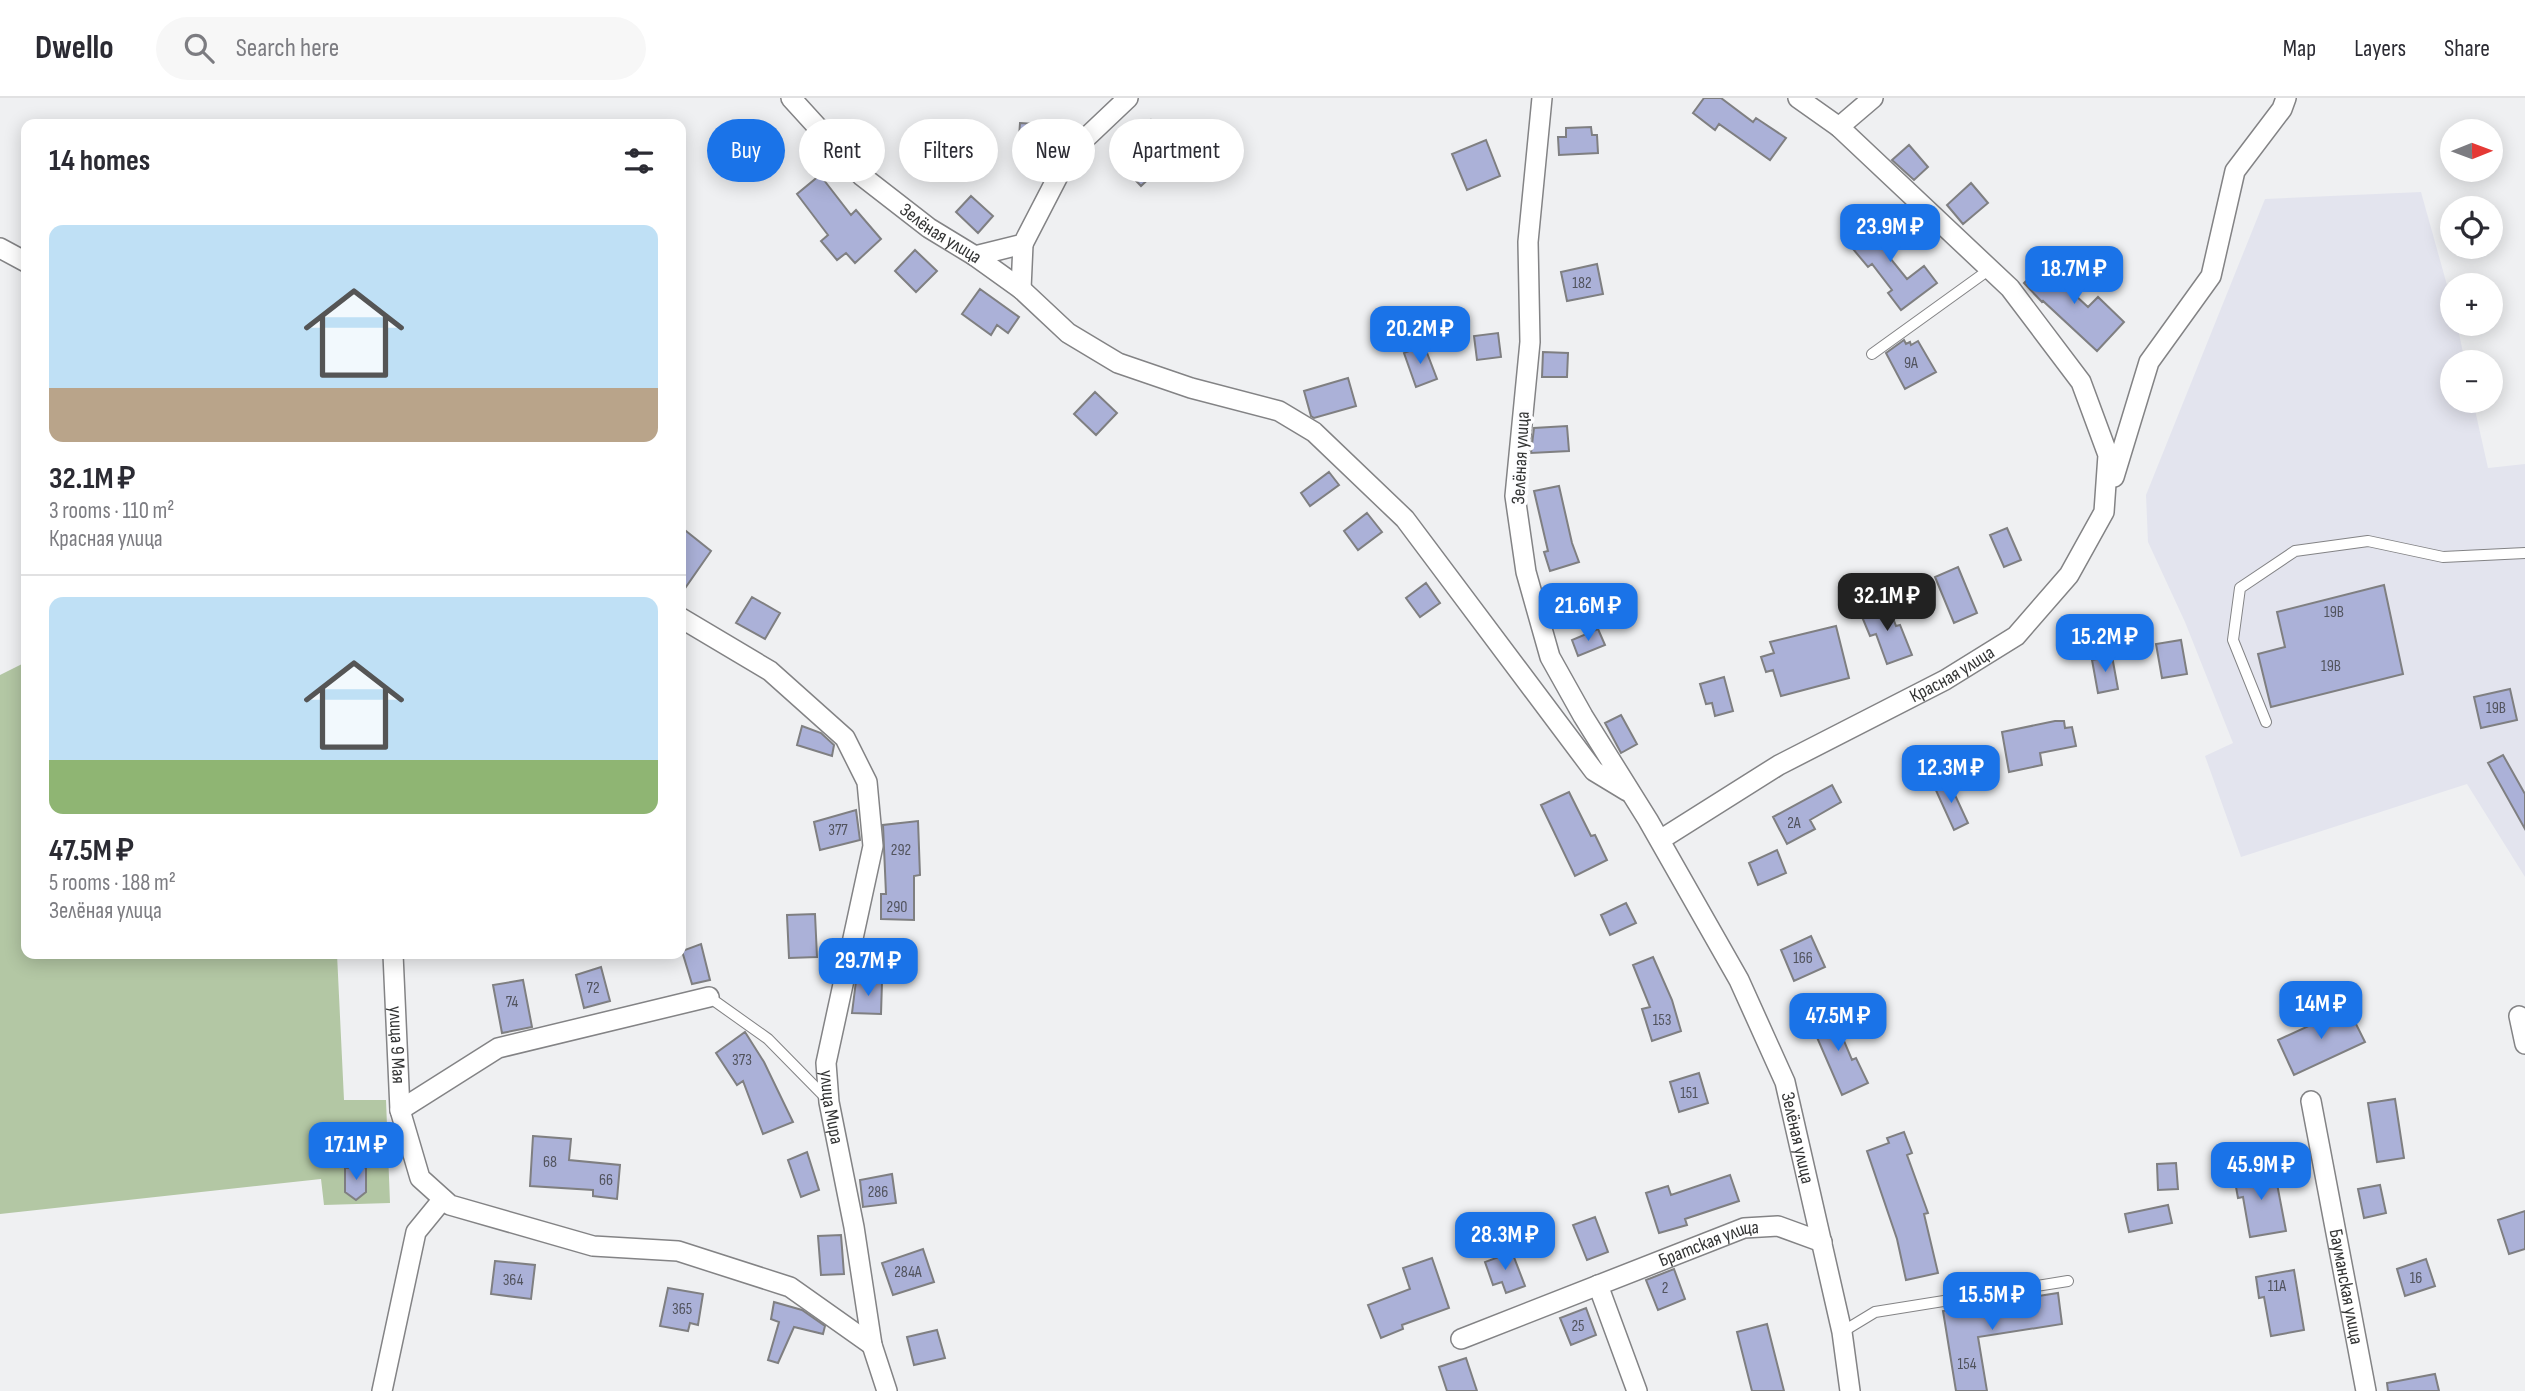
<!DOCTYPE html>
<meta charset="utf-8">
<style>
:root{--surface:#fff;--page:#f7f7f7;--text:#2b2b33;--muted:#7c7c81;--line:#e1e1e2;--accent:#1a73e8}
body{margin:0;font-family:"Sofia Sans Condensed",sans-serif;background:var(--page);color:var(--text);height:100vh;display:flex;flex-direction:column;font-size:26px;white-space:nowrap}
*{box-sizing:border-box;margin:0}
p{font-size:23px;color:var(--muted)}
.icon{flex:none;width:38px;height:38px;fill:none;stroke:currentColor;stroke-width:2;stroke-linecap:round;stroke-linejoin:round}
.map{position:relative;flex:1;overflow:hidden}
.panel{position:absolute;left:21px;top:21px;width:665px;height:840px;display:flex;flex-direction:column;background:var(--surface);border-radius:14px;box-shadow:0 4px 18px #0003}
.panel>*{flex:none}
.guide{position:absolute;left:707px;top:21px;width:665px;height:63px;display:flex;gap:14px}
.needle{width:46px;rotate:89deg}
.tools{position:absolute;left:2440px;top:21px;display:grid;gap:14px}
.tools a{display:grid;place-items:center;width:63px;height:63px;border-radius:50%;background:var(--surface);box-shadow:0 4px 18px #0003;font-size:35px}
.price{position:absolute;translate:-50% -60px;padding:0 16px;border-radius:14px;background:var(--accent);color:#fff;font-size:23px;line-height:46px;filter:drop-shadow(0 2px 4px #0008)}
.price::after{content:'';position:absolute;left:50%;top:42px;width:21px;height:16px;margin-left:-10px;background:inherit;clip-path:polygon(0 0,100% 0,50% 100%)}
.price.active{background:#222;color:#fff}
ul{padding:0;list-style:none}
li{display:grid;align-content:center;gap:14px;height:371px;padding:0 28px}
li+li{border-top:2px solid var(--line)}
li span{display:grid;place-items:center;height:217px;border-radius:14px;color:#555}
li>.icon{margin-inline-start:auto}
span .icon{width:126px;height:126px;fill:#fffc;stroke-width:1}
li b{font-size:30px}
h2{display:flex;justify-content:space-between;align-items:center;height:84px;padding:0 28px;font-size:30px}
.chip{padding:0 24px;border-radius:32px;background:var(--surface);box-shadow:0 4px 18px #0003;font-size:24px;line-height:63px}
.chip.active{background:var(--accent);color:#fff}
header{display:flex;align-items:center;gap:42px;box-sizing:border-box;height:98px;padding:0 35px;background:var(--surface);border-bottom:2px solid var(--line)}
header strong{font-size:33px}
nav{display:flex;gap:38px;margin-inline-start:auto;font-size:24px}
.search{width:490px;height:63px;background:var(--page);display:flex;align-items:center;gap:18px;box-sizing:border-box;padding:0 24px;border-radius:38px;color:var(--muted);font-size:26px}
.map>svg:first-child{display:block}
</style>
<header>
<strong>Dwello</strong>
<div class="search"><svg class="icon" aria-label="search" viewBox="0 0 24 24"><circle cx="10" cy="10" r="6"/><path d="M15 15l6 6"/></svg>Search here</div>
<nav><a>Map</a><a>Layers</a><a>Share</a></nav>
</header>
<div class="map">
<svg width="2525" height="1293" viewBox="0 0 2525 1293">
<rect width="100%" height="100%" fill="#eff0f2"/>
<path fill="#e3e4ee" d="M2421 94 2452 205V226H2457L2465 264H2452V303H2473L2488 370 2525 366V779L2467 686 2241 759 2205 658 2233 645 2185 524 2148 444 2146 397 2265 101Z"/>
<path fill="#b3c7a4" d="M26 564V856H337L344 1002H386L390 1105 324 1107 321 1081 0 1116V577Z"/>
<path fill="#abb1d8" stroke="#7f7f81" stroke-width="2" d="M1704 0H1721L1753 24 1756 20 1786 40 1770 62 1719 26 1715 32 1693 15Z
M1151 22 1172 42 1151 65 1158 72 1141 88 1120 66 1147 40 1140 34Z
M1020 25 1050 27 1048 56 1018 54Z
M1591 29 1592 37H1597L1598 55 1559 57 1558 39H1566V30Z
M1486 42 1500 78 1467 92 1452 56Z
M1909 47 1928 69 1914 82 1892 62Z
M820 77 851 117 856 112 881 141 855 165 846 155 837 162 821 143 828 137 797 96Z
M1971 85 1988 105 1963 126 1947 107Z
M971 98 993 118 978 135 956 114Z
M1880 119 1900 143 1886 155 1907 181 1924 168 1937 185 1901 212 1888 195 1892 192 1872 166 1868 169 1848 145Z
M915 152 937 173 916 194 895 173Z
M2050 160 2068 180 2062 185 2088 209 2098 199 2124 224 2097 253 2043 203 2042 204 2024 185Z
M1597 166 1603 196 1567 203 1561 174Z
M980 191 1019 219 1008 235 997 227 991 237 962 216Z
M1498 235 1501 259 1477 262 1474 238Z
M1904 242 1906 246 1910 244 1911 247 1918 243 1936 274 1905 291 1886 255Z
M1424 247 1437 281 1416 289 1404 255Z
M1543 254 1568 255 1567 279H1542Z
M1348 280 1356 308 1314 320 1311 318 1304 293Z
M1095 294 1117 315 1096 337 1074 316Z
M1567 328 1569 353 1531 355 1534 330Z
M1329 374 1339 387 1310 408 1301 395Z
M1559 388 1572 445 1579 464 1550 473 1544 454 1548 453 1534 393Z
M1367 415 1382 434 1358 452 1344 433Z
M681 429 711 453 681 496Z
M2007 430 2021 462 2004 469 1990 437Z
M1958 469 1977 515 1954 525 1935 479Z
M1426 485 1440 505 1420 519 1406 500Z
M2384 487 2403 576 2271 609 2258 556 2285 549 2277 514Z
M752 499 780 515 765 541 736 525Z
M1887 504 1896 528 1900 527 1912 557 1887 566 1876 536 1870 538 1860 514Z
M1836 528 1849 580 1781 598 1773 572 1766 574 1761 559 1774 555 1770 544Z
M1598 531 1605 547 1578 558 1572 542Z
M2181 542 2187 576 2162 580 2156 546Z
M2112 558 2118 591 2098 595 2092 562Z
M1724 579 1733 613 1715 618 1712 605 1706 606 1700 586Z
M2510 591 2517 622 2481 630 2474 599Z
M1621 617 1637 646 1621 655 1605 625Z
M2055 623H2064L2065 630 2072 629 2076 648 2040 655 2042 667 2009 674 2002 634Z
M802 628 821 635 834 647 832 658 797 647Z
M2503 657 2525 696V731L2488 665Z
M1948 682 1968 725 1954 732 1934 688Z
M1832 687 1841 704 1810 722 1815 731 1787 746 1773 719Z
M1569 694 1591 738 1595 737 1607 762 1575 778 1541 707Z
M856 712 860 742 820 752 814 724Z
M918 723 920 777 914 778V822L881 821V796H886L883 727Z
M1777 752 1786 775 1758 787 1749 765Z
M1626 805 1636 825 1610 837 1601 817Z
M815 816 817 859 789 860 787 817Z
M1811 838 1825 869 1794 883 1781 852Z
M701 846 710 882 692 886 682 853Z
M1653 859 1672 902 1681 933 1652 943 1642 911 1650 909 1633 867Z
M601 869 610 903 584 910 576 877Z
M523 882 532 929 502 935 493 887Z
M856 883 882 884 881 916 852 915Z
M2348 910 2365 944 2294 977 2278 942Z
M1831 912 1852 962 1856 960 1868 985 1842 997 1809 921Z
M745 934 764 964 793 1024 763 1036 743 983 737 987 716 955Z
M1699 975 1708 1005 1679 1014 1670 984Z
M2395 1001 2404 1060 2377 1064 2368 1005Z
M1904 1034 1912 1055 1907 1057 1928 1115 1924 1116 1938 1175 1906 1182 1897 1141 1867 1053 1889 1045 1887 1040Z
M533 1038 571 1041 569 1062 620 1067 617 1101 593 1098V1092L530 1088Z
M807 1054 819 1092 801 1099 788 1062Z
M2176 1065 2178 1091 2158 1092 2157 1066Z
M366 1069V1094L356 1102 345 1094V1070Z
M2274 1070 2286 1133 2250 1139 2243 1099 2238 1100 2234 1078Z
M892 1076 896 1105 863 1109 860 1082Z
M1730 1077 1739 1103 1685 1121 1687 1127 1659 1135 1646 1095 1668 1088 1671 1097Z
M2380 1087 2386 1115 2364 1120 2358 1091Z
M2168 1107 2172 1125 2129 1134 2125 1116Z
M2525 1113V1151L2509 1156 2498 1122Z
M1595 1119 1608 1154 1587 1162 1573 1127Z
M841 1137 844 1176 821 1177 818 1138Z
M923 1151 934 1184 893 1197 882 1165Z
M1512 1154 1525 1188 1506 1195 1502 1184 1493 1187 1485 1164Z
M1432 1160 1449 1210 1402 1227 1403 1231 1381 1240 1368 1207 1410 1191 1403 1170Z
M2426 1161 2435 1188 2405 1198 2397 1171Z
M495 1163 535 1167 531 1201 491 1196Z
M1674 1171 1685 1201 1658 1212 1646 1182Z
M2294 1172 2304 1232 2271 1238 2264 1199 2259 1200 2256 1179Z
M668 1190 703 1196 698 1227 690 1225 688 1233 660 1228Z
M2058 1195 2062 1226 1978 1239 1987 1293H1956L1943 1213Z
M774 1204 802 1212 825 1228 823 1236 794 1229 778 1265 768 1262 779 1224 771 1221Z
M1586 1210 1596 1237 1571 1247 1560 1220Z
M1767 1226 1784 1293H1752L1737 1234Z
M937 1232 945 1260 914 1267 907 1239Z
M1466 1260 1477 1293H1447L1439 1269Z
M2435 1276 2439 1293H2388L2387 1285Z"/>
<g fill="none" stroke-linecap="round" stroke-linejoin="round">
<defs>
<path id="service" d="M1872 256 1990 171
M2266 624 2233 542 2240 490 2295 453 2368 443 2443 459 2525 455
M709 899 768 941 827 1001
M1842 1234 1875 1214 2068 1183"/>
<g id="minor">
<path id="s1" d="M791 0 862 78 929 130 975 158 1021 191 1068 235 1118 265 1191 290 1279 313 1314 334 1405 421 1594 673 1627 693"/>
<path id="s2" d="M1542 0 1528 144 1530 244 1515 398 1526 474 1550 559 1583 618 1648 722 1739 882 1785 984 1842 1234 1850 1293"/>
<path d="M1839 29 1873 0"/>
<path d="M0 150 26 164"/>
<path d="M975 158 1023 146 1070 55 1128 0"/>
<path d="M1021 191 1023 146"/>
<path d="M2114 379 2149 264 2211 178 2235 73 2282 11 2286 0"/>
<path id="s3" d="M681 520 770 573 845 640 867 684 873 748 826 965 829 1004 854 1129 872 1247 887 1293"/>
<path id="s4" d="M1660 742 1779 667 1945 582 2016 538 2069 477 2104 414 2108 357 2081 284 2010 190 1839 29 1798 0"/>
<path id="s5" d="M393 856 400 1012 420 1080 450 1107 593 1148 678 1153 790 1189 872 1247"/>
<path d="M2519 918 2525 946"/>
<path id="s6" d="M2311 1003 2366 1293"/>
<path d="M400 1012 498 950 709 899"/>
<path d="M1598 1187 1637 1293"/>
<path id="s7" d="M1461 1241 1744 1130 1778 1128 1822 1144"/>
<path d="M382 1293 416 1134 443 1101"/>
</g>
</defs>
<use href="#service" stroke="#838385" stroke-width="12"/>
<use href="#minor" stroke="#838385" stroke-width="22"/>
<use href="#service" stroke="#fff" stroke-width="10"/>
<use href="#minor" stroke="#fff" stroke-width="19"/>
</g>
<g text-anchor="middle" dominant-baseline="central" stroke-width="7" stroke-linejoin="round" paint-order="stroke">
<g font-size="16" fill="#51535d">
<text x="1582" y="185">182</text>
<text x="1911" y="265">9А</text>
<text x="2334" y="514">19В</text>
<text x="2331" y="568">19В</text>
<text x="2496" y="610">19В</text>
<text x="1794" y="725">2А</text>
<text x="838" y="732">377</text>
<text x="901" y="752">292</text>
<text x="897" y="809">290</text>
<text x="1803" y="860">166</text>
<text x="593" y="890">72</text>
<text x="512" y="904">74</text>
<text x="1662" y="922">153</text>
<text x="742" y="962">373</text>
<text x="1689" y="995">151</text>
<text x="550" y="1064">68</text>
<text x="606" y="1082">66</text>
<text x="878" y="1094">286</text>
<text x="908" y="1174">284А</text>
<text x="2416" y="1180">16</text>
<text x="513" y="1182">364</text>
<text x="2277" y="1188">11А</text>
<text x="1665" y="1190">2</text>
<text x="682" y="1211">365</text>
<text x="1578" y="1228">25</text>
<text x="1967" y="1266">154</text>
</g>
<g font-size="19" fill="#333434" stroke="#fdfdff">
<text stroke="none"><textPath href="#s1" startOffset="203">Зелёная улица</textPath></text>
<text transform="translate(1521 360) rotate(-87)">Зелёная улица</text>
<text stroke="none"><textPath href="#s4" startOffset="336">Красная улица</textPath></text>
<text stroke="none"><textPath href="#s5" startOffset="91">улица 9 Мая</textPath></text>
<text stroke="none"><textPath href="#s3" startOffset="584">улица Мира</textPath></text>
<text stroke="none"><textPath href="#s2" startOffset="1108">Зелёная улица</textPath></text>
<text stroke="none"><textPath href="#s7" startOffset="266">Братская улица</textPath></text>
<text stroke="none"><textPath href="#s6" startOffset="189">Бауманская улица</textPath></text>
</g>
</g>
</svg>
<div class="tools">
<a><svg class="needle" viewBox="-14 -14 28 28"><path d="M0-13l5 13h-10z" fill="#e53935"/><path d="M0 13l5-13h-10z" fill="#7c7c81"/></svg></a>
<a><svg class="icon" aria-label="locate" viewBox="0 0 24 24"><circle cx="12" cy="12" r="6"/><path d="M12 2v4M12 18v4M2 12h4M18 12h4"/></svg></a>
<a>+</a>
<a>−</a>
</div>
<b class="price" style="left:1890px;top:166px">23.9M ₽</b>
<b class="price" style="left:2074px;top:208px">18.7M ₽</b>
<b class="price" style="left:1420px;top:268px">20.2M ₽</b>
<b class="price active" style="left:1887px;top:535px">32.1M ₽</b>
<b class="price" style="left:1588px;top:545px">21.6M ₽</b>
<b class="price" style="left:2105px;top:576px">15.2M ₽</b>
<b class="price" style="left:1951px;top:707px">12.3M ₽</b>
<b class="price" style="left:868px;top:900px">29.7M ₽</b>
<b class="price" style="left:2321px;top:943px">14M ₽</b>
<b class="price" style="left:1838px;top:955px">47.5M ₽</b>
<b class="price" style="left:356px;top:1084px">17.1M ₽</b>
<b class="price" style="left:2261px;top:1104px">45.9M ₽</b>
<b class="price" style="left:1505px;top:1174px">28.3M ₽</b>
<b class="price" style="left:1992px;top:1234px">15.5M ₽</b>
<div class="guide">
<a class="chip active">Buy</a>
<a class="chip">Rent</a>
<a class="chip">Filters</a>
<a class="chip">New</a>
<a class="chip">Apartment</a>
</div>
<section class="panel">
<h2>14 homes<svg class="icon" aria-label="filters" viewBox="0 0 24 24"><path d="M4 7h16M4 17h16"/><circle cx="9" cy="7" r="2"/><circle cx="15" cy="17" r="2"/></svg></h2>
<ul>
<li><span style="background:linear-gradient(#bfe0f5 75%,#b9a48a 0)"><svg class="icon" aria-label="home" viewBox="0 0 24 24"><path d="M3 11l9-7 9 7M6 9v11h12V9"/></svg></span><div><b>32.1M ₽</b><p>3 rooms · 110 m²</p><p>Красная улица</p></div></li>
<li><span style="background:linear-gradient(#bfe0f5 75%,#8fb573 0)"><svg class="icon" aria-label="home" viewBox="0 0 24 24"><path d="M3 11l9-7 9 7M6 9v11h12V9"/></svg></span><div><b>47.5M ₽</b><p>5 rooms · 188 m²</p><p>Зелёная улица</p></div></li>
</ul>
</section>
</div>
